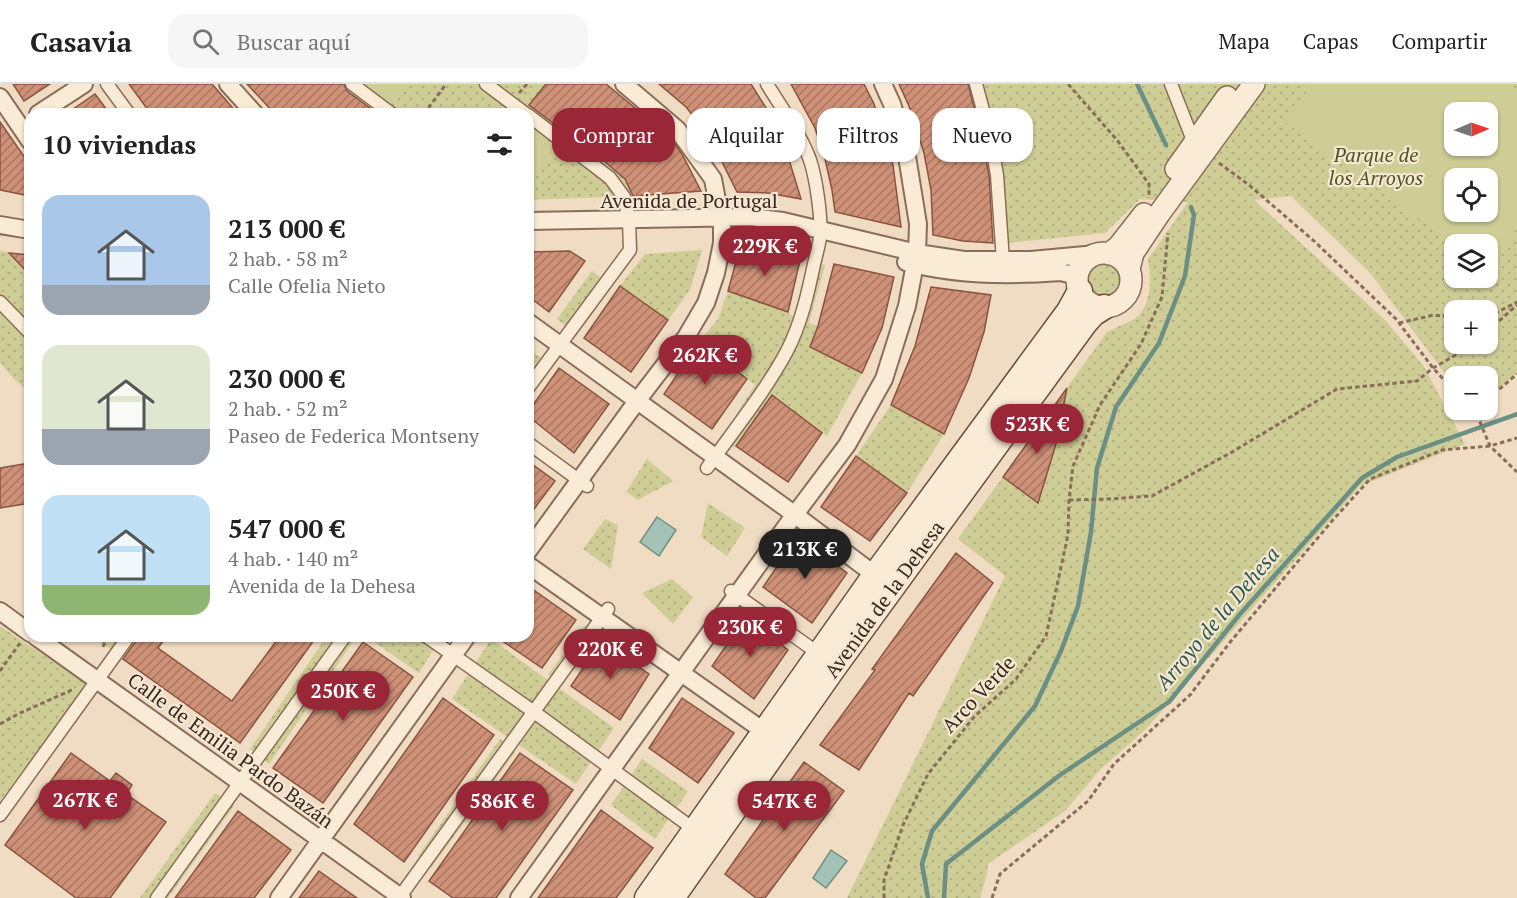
<!DOCTYPE html>
<html lang="es">
<meta charset="utf-8">
<style>
:root{--surface:#fff;--page:#f6f6f6;--text:#222;--muted:#767676;--line:#e0e0e0;--accent:#9a2737}
body{margin:0;font-family:"PT Serif",serif;background:var(--page);color:var(--text);height:100vh;display:flex;flex-direction:column;font-size:22px;white-space:nowrap}
*{box-sizing:border-box;margin:0}
p{font-size:20px;color:var(--muted)}
.icon{flex:none;width:33px;height:33px;fill:none;stroke:currentColor;stroke-width:2;stroke-linecap:round;stroke-linejoin:round}
.map{position:relative;flex:1;overflow:hidden}
.sheet{position:absolute;left:24px;top:24px;width:510px;height:534px;display:flex;flex-direction:column;background:var(--surface);border-radius:18px;box-shadow:0 2px 4px #0004}
.sheet>*{flex:none}
.hud{position:absolute;left:552px;top:24px;width:570px;height:54px;display:flex;gap:12px}
.needle{width:39px;rotate:88deg}
.controls{position:absolute;left:1444px;top:18px;display:grid;gap:12px}
.controls a{display:grid;place-items:center;width:54px;height:54px;border-radius:12px;background:var(--surface);box-shadow:0 2px 4px #0004;font-size:30px}
.price{position:absolute;translate:-50% -51px;padding:0 14px;border-radius:21px;background:var(--accent);color:#fff;font-size:20px;line-height:39px;filter:drop-shadow(0 2px 3px #0008)}
.price::after{content:'';position:absolute;left:50%;top:36px;width:18px;height:14px;margin-left:-9px;background:inherit;clip-path:polygon(0 0,100% 0,50% 100%)}
.price.on{background:#222;color:#fff}
ul{padding:0;list-style:none}
li{display:flex;align-items:center;gap:18px;height:150px;padding:0 18px}
li span{display:grid;place-items:center;flex:none;width:168px;height:120px;border-radius:18px;color:#555}
li>.icon{margin-inline-start:auto}
span .icon{width:72px;height:72px;fill:#fffc;stroke-width:1}
li b{font-size:26px}
h2{display:flex;justify-content:space-between;align-items:center;height:72px;padding:0 18px;font-size:26px}
.pill{padding:0 21px;border-radius:18px;background:var(--surface);box-shadow:0 2px 4px #0004;font-size:21px;line-height:54px}
.pill.on{background:var(--accent);color:#fff}
header{display:flex;align-items:center;gap:36px;box-sizing:border-box;height:84px;padding:0 30px;background:var(--surface);border-bottom:2px solid var(--line)}
header strong{font-size:28px}
nav{display:flex;gap:33px;margin-inline-start:auto;font-size:21px}
.search{width:420px;height:54px;background:var(--page);display:flex;align-items:center;gap:15px;box-sizing:border-box;padding:0 21px;border-radius:18px;color:var(--muted);font-size:22px}
.map>svg:first-child{display:block}
</style>
<header>
<strong>Casavia</strong>
<div class="search"><svg class="icon" aria-label="search" viewBox="0 0 24 24"><circle cx="10" cy="10" r="6"/><path d="M15 15l6 6"/></svg>Buscar aquí</div>
<nav><a>Mapa</a><a>Capas</a><a>Compartir</a></nav>
</header>
<div class="map">
<svg width="1517" height="814" viewBox="0 0 1517 814">
<defs>
<pattern id="green-dots" width="8" height="8" patternUnits="userSpaceOnUse" patternTransform="scale(1.5)"><rect width="8" height="8" fill="#cecd96"/><path d="M2 2h.1M6 6h.1" fill="none" stroke="#b2b081" stroke-width="1.8" stroke-linecap="round"/></pattern>
<pattern id="building-hatch" width="6" height="6" patternUnits="userSpaceOnUse" patternTransform="scale(1.5)"><rect width="6" height="6" fill="#ce9177"/><path d="M-1 1l2-2M0 6l6-6M5 7l2-2" fill="none" stroke="#a87661"/></pattern>
</defs>
<rect width="100%" height="100%" fill="#efdcc3"/>
<path fill="url(#green-dots)" fill-rule="evenodd" d="M358 0H546L529 21 625 95 633 112 528 116V30H398Z
M982 0H1517V288L1488 316V292H1455V303L1371 190 1291 112 1254 116 1385 236 1423 281 1465 360 1360 402 1147 644 1100 686 1065 727 988 780 987 790 980 814H847L1005 492 958 455 1107 248C1116 243 1130 239 1138 232 1152 218 1151 194 1148 175L1188 118 1140 115 1105 149 1007 159ZM1455 28H1488V62H1455ZM1455 94H1488V128H1455ZM1455 160H1488V194H1455ZM1455 226H1488V260H1455Z
M702 166 690 206 668 236 620 202 645 170Z
M0 167 9 169 30 191V309L15 296 0 279Z
M808 177 825 181 809 239 818 242 810 263 862 289 827 352 772 311 734 363 720 355 755 301 699 258 718 235 728 207 788 228 794 233Z
M1086 196a18 18 0 1 1 36 0a18 18 0 1 1-36 0Z
M592 187 612 202 577 251 557 235Z
M534 269 553 282 528 317V277Z
M891 321 944 350 907 409 856 372Z
M647 375 673 397 638 416 626 408Z
M708 419 745 444 727 472 701 453Z
M605 435 618 441 611 485 583 465Z
M672 495 693 513 673 540 642 509Z
M0 542 88 601 0 717Z
M584 542 597 553 562 601 548 591Z
M91 552H129L116 569Z
M327 552H357L269 680 250 665Z
M365 552H442L419 589Z
M491 555 614 644 576 700 452 615Z
M500 655 516 667 431 784 418 772Z
M642 675 688 707 655 755 611 721Z
M215 709 234 722 168 814H140Z"/>
<path fill="#cecd96" fill-rule="evenodd" d="M358 0H405L387 22Z
M1312 0H1510L1517 5V144L1488 185V160L1455 161 1285 38ZM1455 28H1488V62H1455ZM1455 94H1488V128H1455Z
M528 45 554 63 528 100Z"/>
<path fill="#a5c2b6" stroke="#6b9083" stroke-width="1.5" d="M657 433 676 446 659 472 640 458Z
M831 766 847 777 826 804 813 794Z"/>
<g fill="none" stroke-linecap="round" stroke-linejoin="round">
<path stroke="#6b9083" stroke-width="4.5" d="M1137 0 1166 61
M928 814 922 780 932 747 1035 622 1061 567 1078 522 1091 448 1097 384 1116 323 1159 259 1185 192 1194 131 1191 123
M944 814 946 780 1060 691 1169 618 1240 530 1362 394 1397 373 1517 330"/>
</g>
<path fill="url(#building-hatch)" stroke="#8a533e" stroke-width="1.5" d="M13 0H50L24 17Z
M129 0H212L238 30H151Z
M247 0H344L347 7 378 30H275Z
M546 0H606L669 52 682 70 701 107 633 112 625 95 605 78 529 21Z
M659 0H751L780 46 801 115 768 109 737 108 709 52 686 23Z
M791 0H864L874 20 893 81 901 143 835 128 832 106 825 75 815 44Z
M899 0H968L982 54 989 92 993 159 963 157 933 151 931 106 924 69 909 22Z
M95 10 110 30H66Z
M0 38 30 81V112L0 106Z
M740 163 801 172 788 228 728 207Z
M570 167 585 177 549 228 528 212V168Z
M9 169 30 171V191Z
M834 180 894 193 882 244 862 289 810 263 818 242Z
M620 202 668 236 631 288 584 254Z
M931 203 991 211 984 248 969 294 944 350 891 321 915 262Z
M699 258 747 295 712 345 664 310Z
M559 284 609 320 574 369 528 332V328Z
M1067 304 1056 360 1038 419 1003 393Z
M772 311 822 349 788 398 736 362Z
M856 372 907 409 870 457 821 423Z
M528 377 555 397 528 433Z
M30 379V419L0 424V384Z
M798 452 847 489 812 539 763 503Z
M956 469 993 499 913 612 909 609 859 686 820 661 875 586 872 585Z
M528 502 576 536 542 584 495 552H528Z
M746 533 788 566 754 615 712 582Z
M137 552H167L158 564 232 617 280 552H317L240 659 123 575 136 557Z
M601 557 649 590 620 636 571 602Z
M363 558 413 593 323 719 273 684Z
M443 614 494 651 404 778 354 740Z
M682 614 734 649 698 699 649 664Z
M71 669 110 697 116 689 132 701 126 710 166 738 110 814H76L5 761Z
M520 669 573 706 496 814H453L429 797Z
M804 678 844 707 765 814H756L725 790Z
M601 726 653 764 616 814H538Z
M238 727 291 766 254 814H175Z
M319 787 357 814H299Z"/>
<g fill="none" stroke-linecap="round" stroke-linejoin="round">
<defs>
<path id="pedestrian" d="M107 0 129 30
M352 0 392 30
M486 0 526 30
M976 0 990 52 997 91 1003 177
M1171 0 1194 59
M528 31 610 94 624 113 629 136 630 166 528 304
M0 218 30 249
M528 359 587 402
M707 384C734 346 765 308 787 267 801 240 808 209 814 180 816 171 819 162 820 153 822 134 816 94 810 76 801 51 781 23 767 0
M731 507 822 572
M426 552 534 628 695 746
M0 731 129 552
M157 814 345 552
M399 814 608 525"/>
<path id="minor" d="M228 0 255 30
M0 13 30 57
M38 30 84 0
M528 137 751 133 783 137 917 169 964 176H1031L1096 170
M0 141 30 146
M906 178C956 192 1009 192 1060 188L1069 190 1077 195
M528 238 794 430 875 491
M528 467 637 317 686 253 706 219 716 189 722 159V143L713 95 677 45 624 0
M528 481 765 648
M0 527 30 549
M35 552 402 814
M279 814 467 552
M519 814 790 437 847 361 884 295 907 222 917 169 918 140 905 60 892 20 883 0"/>
<path id="tertiary" d="M1176 85 1227 13
M1077 196a27 27 0 1 1 54 0a27 27 0 1 1-54 0Z
M1109 170 1119 162 1144 130
M1129 185 1133 169 1159 130 1254 0"/>
<path id="secondary" d="M647 814 875 491 1069 227 1080 207
M672 814 835 582 1085 239 1093 230 1104 223"/>
</defs>
<use href="#pedestrian" stroke="#8a6d59" stroke-width="15"/>
<use href="#minor" stroke="#8a6d59" stroke-width="20"/>
<use href="#tertiary" stroke="#8a6d59" stroke-width="24"/>
<use href="#secondary" stroke="#6c4e3c" stroke-width="27"/>
<path stroke="#8a6d59" stroke-width="3" stroke-dasharray="4.5 3" stroke-linecap="butt" d="M1068 0 1117 56 1149 100V114
M519 9 527 0
M424 30 446 0
M1219 79 1249 101 1314 157 1396 235 1433 284 1455 308
M1488 233 1517 218
M1399 239 1434 231 1455 234
M1488 247 1517 221
M1488 315 1517 290
M1471 326 1477 331 1490 362 1517 388
M1477 331 1481 326
M1069 416 1109 415 1152 412 1232 368 1337 305 1417 297 1433 284 1475 260
M103 563 107 552
M0 587 20 559
M0 640 18 630 74 605
M884 814V796L903 741 928 690 974 633 1016 595 1046 552 1068 451 1069 416 1073 382 1100 321 1141 260 1162 213 1168 149
M992 814 1000 790 1088 717 1114 680 1190 611 1231 557 1332 437 1370 395 1442 366 1490 362 1517 354"/>
<use href="#pedestrian" stroke="#faebd6" stroke-width="12"/>
<use href="#minor" stroke="#faebd6" stroke-width="16"/>
<use href="#tertiary" stroke="#faebd6" stroke-width="21"/>
<use href="#secondary" stroke="#faebd6" stroke-width="24"/>
</g>
<g text-anchor="middle" dominant-baseline="central" stroke-width="4.5" stroke-linejoin="round" paint-order="stroke">
<g font-size="20" font-style="italic" fill="#505624" stroke="#f6e7d2">
<text x="1376" y="70">Parque de<tspan x="1376" dy="23">los Arroyos</tspan></text>
</g>
<g font-size="20" fill="#39271e" stroke="#f6e7d2">
<text x="689" y="116">Avenida de Portugal</text>
<text transform="translate(884 515) rotate(-54)">Avenida de la Dehesa</text>
<text transform="translate(978 610) rotate(-47)">Arco Verde</text>
<text transform="translate(231 666) rotate(36)">Calle de Emilia Pardo Bazán</text>
</g>
<g font-size="21" font-style="italic" fill="#2c5951" stroke="#f6e7d2">
<text transform="translate(1217 534) rotate(-50)">Arroyo de la Dehesa</text>
</g>
</g>
</svg>
<div class="controls">
<a><svg class="needle" viewBox="-14 -14 28 28"><path d="M0-13l5 13h-10z" fill="#e53935"/><path d="M0 13l5-13h-10z" fill="#767676"/></svg></a>
<a><svg class="icon" aria-label="locate" viewBox="0 0 24 24"><circle cx="12" cy="12" r="6"/><path d="M12 2v4M12 18v4M2 12h4M18 12h4"/></svg></a>
<a><svg class="icon" aria-label="layers" viewBox="0 0 24 24"><path d="M12 4l9 5-9 5-9-5zM3 14l9 5 9-5"/></svg></a>
<a>+</a>
<a>−</a>
</div>
<b class="price" style="left:765px;top:193px">229K €</b>
<b class="price" style="left:705px;top:302px">262K €</b>
<b class="price" style="left:1037px;top:371px">523K €</b>
<b class="price on" style="left:805px;top:496px">213K €</b>
<b class="price" style="left:750px;top:574px">230K €</b>
<b class="price" style="left:610px;top:596px">220K €</b>
<b class="price" style="left:343px;top:638px">250K €</b>
<b class="price" style="left:85px;top:747px">267K €</b>
<b class="price" style="left:502px;top:748px">586K €</b>
<b class="price" style="left:784px;top:748px">547K €</b>
<div class="hud">
<a class="pill on">Comprar</a>
<a class="pill">Alquilar</a>
<a class="pill">Filtros</a>
<a class="pill">Nuevo</a>
</div>
<section class="sheet">
<h2>10 viviendas<svg class="icon" aria-label="filters" viewBox="0 0 24 24"><path d="M4 7h16M4 17h16"/><circle cx="9" cy="7" r="2"/><circle cx="15" cy="17" r="2"/></svg></h2>
<ul>
<li><span style="background:linear-gradient(#a9c7e8 75%,#9aa5b1 0)"><svg class="icon" aria-label="home" viewBox="0 0 24 24"><path d="M3 11l9-7 9 7M6 9v11h12V9"/></svg></span><div><b>213 000 €</b><p>2 hab. · 58 m²</p><p>Calle Ofelia Nieto</p></div></li>
<li><span style="background:linear-gradient(#dfe7d0 70%,#9aa5b1 0)"><svg class="icon" aria-label="home" viewBox="0 0 24 24"><path d="M3 11l9-7 9 7M6 9v11h12V9"/></svg></span><div><b>230 000 €</b><p>2 hab. · 52 m²</p><p>Paseo de Federica Montseny</p></div></li>
<li><span style="background:linear-gradient(#bfe0f5 75%,#8fb573 0)"><svg class="icon" aria-label="home" viewBox="0 0 24 24"><path d="M3 11l9-7 9 7M6 9v11h12V9"/></svg></span><div><b>547 000 €</b><p>4 hab. · 140 m²</p><p>Avenida de la Dehesa</p></div></li>
</ul>
</section>
</div>
